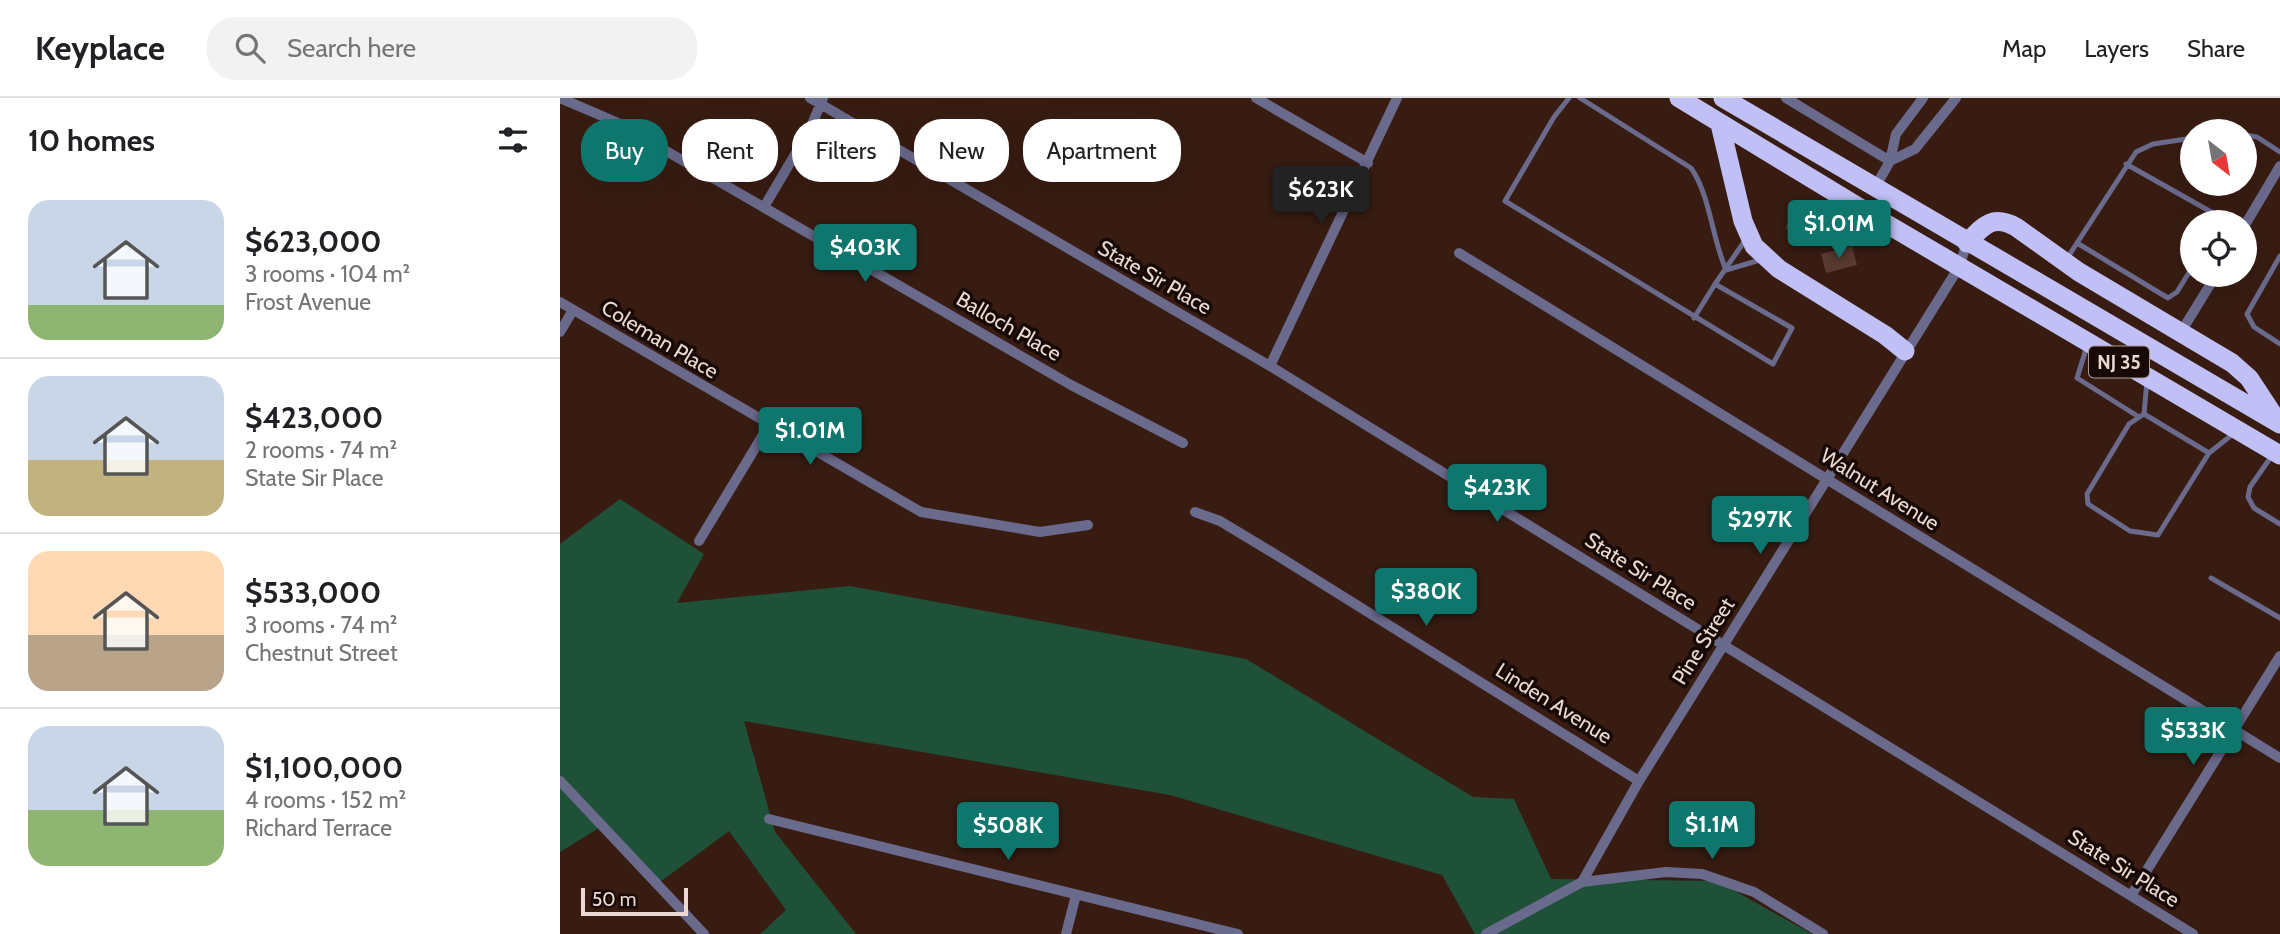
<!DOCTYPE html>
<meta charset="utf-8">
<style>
:root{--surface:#fff;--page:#f2f2f2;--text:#202124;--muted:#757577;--line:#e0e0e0;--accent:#0f766e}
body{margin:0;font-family:Cabin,sans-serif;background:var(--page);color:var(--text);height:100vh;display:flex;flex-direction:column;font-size:26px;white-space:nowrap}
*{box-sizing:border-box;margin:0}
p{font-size:23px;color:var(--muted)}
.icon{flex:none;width:38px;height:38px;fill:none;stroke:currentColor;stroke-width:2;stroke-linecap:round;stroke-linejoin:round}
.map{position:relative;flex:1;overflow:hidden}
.details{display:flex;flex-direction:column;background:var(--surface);width:560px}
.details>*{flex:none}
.guide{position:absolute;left:21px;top:21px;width:665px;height:63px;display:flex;gap:14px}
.needle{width:46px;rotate:149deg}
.tools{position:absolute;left:1620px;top:21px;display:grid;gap:14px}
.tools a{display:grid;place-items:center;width:77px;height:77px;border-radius:50%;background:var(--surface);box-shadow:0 7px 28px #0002;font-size:35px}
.scale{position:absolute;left:21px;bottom:18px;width:107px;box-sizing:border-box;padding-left:7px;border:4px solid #ecd9d2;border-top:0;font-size:19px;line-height:24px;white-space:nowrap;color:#ecd9d2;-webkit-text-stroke:5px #170a06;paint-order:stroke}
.price{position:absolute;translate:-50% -60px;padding:0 16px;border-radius:7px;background:var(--accent);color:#fff;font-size:23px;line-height:46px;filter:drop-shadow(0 2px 4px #0008)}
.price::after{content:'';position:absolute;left:50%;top:42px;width:21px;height:16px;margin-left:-10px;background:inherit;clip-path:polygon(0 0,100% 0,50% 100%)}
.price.selected{background:#222;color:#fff}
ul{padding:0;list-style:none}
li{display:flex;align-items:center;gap:21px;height:175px;padding:0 28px}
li+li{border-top:2px solid var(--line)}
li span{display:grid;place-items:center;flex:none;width:196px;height:140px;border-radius:21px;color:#555}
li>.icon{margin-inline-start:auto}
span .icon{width:84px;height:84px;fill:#fffc;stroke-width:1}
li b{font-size:30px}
h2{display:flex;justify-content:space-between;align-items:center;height:84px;padding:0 28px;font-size:30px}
.chip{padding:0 24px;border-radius:28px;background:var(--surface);box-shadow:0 7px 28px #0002;font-size:24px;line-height:63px}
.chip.selected{background:var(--accent);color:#fff}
header{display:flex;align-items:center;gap:42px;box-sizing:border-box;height:98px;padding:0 35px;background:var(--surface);border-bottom:2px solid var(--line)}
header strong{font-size:33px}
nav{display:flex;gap:38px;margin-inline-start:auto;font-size:24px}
.search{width:490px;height:63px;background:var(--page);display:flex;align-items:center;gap:18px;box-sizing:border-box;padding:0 24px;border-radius:28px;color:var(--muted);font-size:26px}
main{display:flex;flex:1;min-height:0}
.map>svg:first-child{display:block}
</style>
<header>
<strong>Keyplace</strong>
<div class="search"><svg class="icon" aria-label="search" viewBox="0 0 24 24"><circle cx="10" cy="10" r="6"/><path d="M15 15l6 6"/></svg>Search here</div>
<nav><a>Map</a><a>Layers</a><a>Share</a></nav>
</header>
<main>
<section class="details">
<h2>10 homes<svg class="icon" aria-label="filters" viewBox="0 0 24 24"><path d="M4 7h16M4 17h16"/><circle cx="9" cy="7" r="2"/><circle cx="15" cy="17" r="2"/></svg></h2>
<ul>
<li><span style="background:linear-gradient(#c9d6e8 75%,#8fb573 0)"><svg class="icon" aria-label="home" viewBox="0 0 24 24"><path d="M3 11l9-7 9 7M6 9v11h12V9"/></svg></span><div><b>$623,000</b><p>3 rooms · 104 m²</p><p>Frost Avenue</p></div></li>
<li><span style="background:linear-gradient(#c9d6e8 60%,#c2b280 0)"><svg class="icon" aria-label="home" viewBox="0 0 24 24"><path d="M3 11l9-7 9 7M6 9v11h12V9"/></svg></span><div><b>$423,000</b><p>2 rooms · 74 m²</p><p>State Sir Place</p></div></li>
<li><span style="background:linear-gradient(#ffd9b3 60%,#b9a48a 0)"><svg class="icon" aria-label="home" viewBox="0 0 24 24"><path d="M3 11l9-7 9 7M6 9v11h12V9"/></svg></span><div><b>$533,000</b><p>3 rooms · 74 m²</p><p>Chestnut Street</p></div></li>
<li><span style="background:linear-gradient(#c9d6e8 60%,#8fb573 0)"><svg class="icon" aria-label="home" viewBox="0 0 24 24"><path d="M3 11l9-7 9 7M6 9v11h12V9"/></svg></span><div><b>$1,100,000</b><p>4 rooms · 152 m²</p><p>Richard Terrace</p></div></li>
</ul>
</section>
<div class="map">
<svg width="1720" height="836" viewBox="0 0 1720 836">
<rect width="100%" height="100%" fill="#381c12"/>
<path fill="#1f5139" d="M60 401 144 456 117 505 290 488 686 561 913 699 954 701 991 781 1157 783 1252 836H915L882 777 610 697 184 623 215 734 296 836H200L226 812 169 733 96 787 42 728 0 754V446Z"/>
<path fill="#583a30" d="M1243 101 1272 118 1254 148 1225 130Z
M1292 148 1297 167 1266 175 1261 156Z"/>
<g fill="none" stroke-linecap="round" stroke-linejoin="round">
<path stroke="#6a6a8d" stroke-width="5" d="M1009 0 994 19 945 103 1213 266 1232 230 1155 186 1186 141
M1020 0 1131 70C1150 97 1152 140 1166 172
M1685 37 1697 39 1720 54
M1566 66 1669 124
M1517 145 1608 200 1617 194 1633 168
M1720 158 1687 216 1694 229 1720 246
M1506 162 1576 54 1593 46 1633 40
M1166 172 1200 162
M1134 220 1155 186
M1527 248 1517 280 1579 319
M1584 316 1569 326 1527 396 1528 406 1570 433 1598 437 1649 355 1673 336
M1584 316 1649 355
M1584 316 1587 283
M1713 356 1690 389 1688 399 1694 410 1720 426
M1651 480 1720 520"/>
<path stroke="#6a6a8d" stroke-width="10" d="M0 0 56 24 511 287 623 345
M250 0 710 268 1633 836
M696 0 808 65
M1226 0 1330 63
M1330 63 1355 51 1396 0
M1316 88 1330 63 1336 36 1363 0
M204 109 250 31 263 0
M1685 127 1720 68
M899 155 1720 660
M0 204 361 414 480 434 528 427
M0 234 13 212
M1621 234 1656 177
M710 268 837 0
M635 414 660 423 718 458 1079 683
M139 443 209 327
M0 683 144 836
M209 721 678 836
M1022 784 1079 683 1399 169 1407 145
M1572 796 1720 558
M506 836 516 797
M926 836 1022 784 1106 774 1142 776 1194 794 1263 836"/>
<path stroke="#c0c0f6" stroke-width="19" d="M1119 0 1320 122 1720 357
M1163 0 1720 326
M1160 26 1183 123 1194 148 1219 171 1325 237 1345 253
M1407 145C1423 128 1432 116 1456 129L1519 174 1672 265 1689 280 1718 324"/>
</g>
<g text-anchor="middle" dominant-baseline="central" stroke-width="7" stroke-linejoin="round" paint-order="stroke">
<rect fill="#170a06" stroke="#ac9b95" stroke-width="2" x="1529" y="248.5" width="60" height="31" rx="5"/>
<g font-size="19" font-weight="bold" fill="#ecd9d2">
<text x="1559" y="264">NJ 35</text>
</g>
<g font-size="21" fill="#ecd9d2" stroke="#170a06">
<text transform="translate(595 179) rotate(30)">State Sir Place</text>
<text transform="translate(449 228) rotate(30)">Balloch Place</text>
<text transform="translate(100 241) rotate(31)">Coleman Place</text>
<text transform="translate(1320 391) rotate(32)">Walnut Avenue</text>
<text transform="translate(1081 473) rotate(32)">State Sir Place</text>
<text transform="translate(1143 543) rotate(-58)">Pine Street</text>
<text transform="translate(994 605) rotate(32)">Linden Avenue</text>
<text transform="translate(1564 770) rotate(32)">State Sir Place</text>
</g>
</g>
</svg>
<div class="tools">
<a><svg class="needle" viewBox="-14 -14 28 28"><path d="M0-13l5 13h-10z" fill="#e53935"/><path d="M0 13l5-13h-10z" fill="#757577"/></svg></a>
<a><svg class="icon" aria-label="locate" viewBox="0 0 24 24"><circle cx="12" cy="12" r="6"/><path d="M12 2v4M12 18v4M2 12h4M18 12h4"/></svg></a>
</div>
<div class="scale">50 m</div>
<b class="price selected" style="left:761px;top:128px">$623K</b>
<b class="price" style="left:1279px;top:162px">$1.01M</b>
<b class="price" style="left:305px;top:186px">$403K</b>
<b class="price" style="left:250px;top:369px">$1.01M</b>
<b class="price" style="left:937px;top:426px">$423K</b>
<b class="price" style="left:1200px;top:458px">$297K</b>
<b class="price" style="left:866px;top:530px">$380K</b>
<b class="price" style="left:1633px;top:669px">$533K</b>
<b class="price" style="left:1152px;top:763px">$1.1M</b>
<b class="price" style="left:448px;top:764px">$508K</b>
<div class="guide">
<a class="chip selected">Buy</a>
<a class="chip">Rent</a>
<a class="chip">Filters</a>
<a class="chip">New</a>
<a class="chip">Apartment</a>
</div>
</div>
</main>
